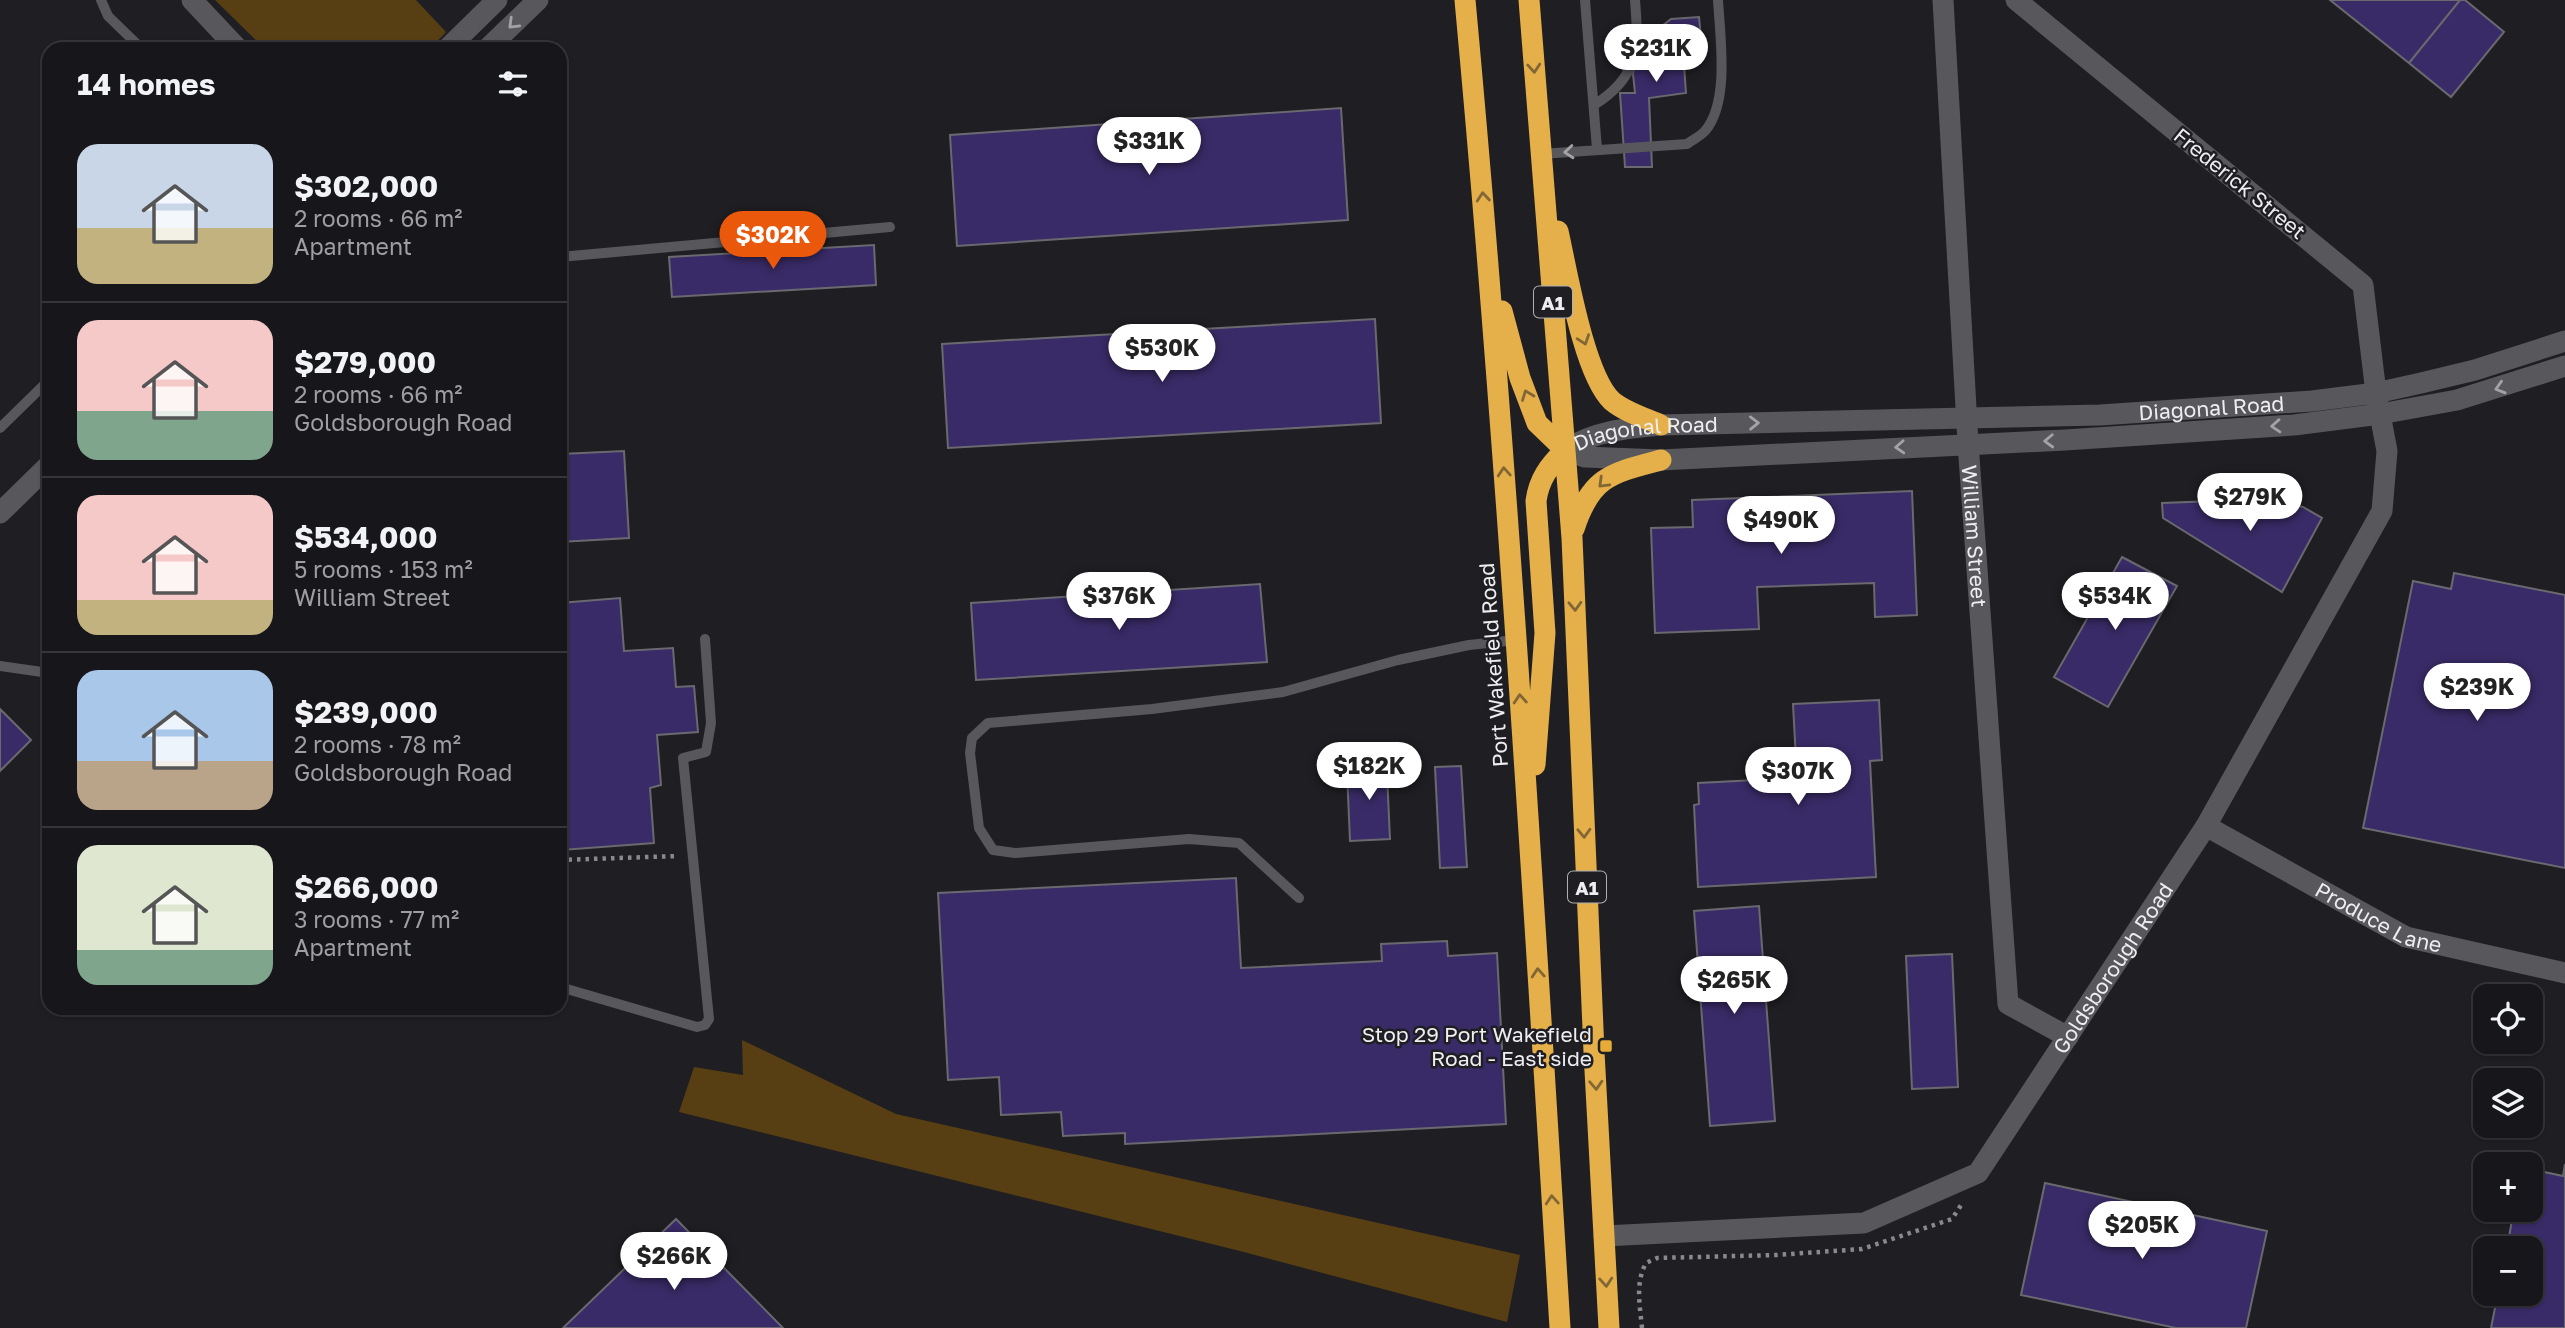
<!DOCTYPE html>
<meta charset="utf-8">
<style>
:root{--surface:#17161a;--page:#242327;--text:#f1f3f6;--muted:#9e9fa2;--line:#363539;--accent:#ea580c}
body{margin:0;font-family:"Golos Text",sans-serif;background:var(--page);color:var(--text);height:100vh;display:flex;flex-direction:column;font-size:26px;white-space:nowrap}
*{box-sizing:border-box;margin:0}
p{font-size:23px;color:var(--muted)}
.icon{flex:none;width:38px;height:38px;fill:none;stroke:currentColor;stroke-width:2;stroke-linecap:round;stroke-linejoin:round}
.map{position:relative;flex:1;overflow:hidden}
.panel{position:absolute;left:42px;top:42px;width:525px;height:973px;display:flex;flex-direction:column;background:var(--surface);border-radius:21px;box-shadow:0 2px 5px #0004,0 0 0 2px var(--line)}
.panel>*{flex:none}
.tools{position:absolute;left:2473px;top:984px;display:grid;gap:14px}
.tools a{display:grid;place-items:center;width:70px;height:70px;border-radius:14px;background:var(--surface);box-shadow:0 2px 5px #0004,0 0 0 2px var(--line);font-size:35px}
.price{position:absolute;translate:-50% -60px;padding:0 16px;border-radius:24px;background:#fff;color:#222;font-size:23px;line-height:46px;filter:drop-shadow(0 2px 4px #0008)}
.price::after{content:'';position:absolute;left:50%;top:42px;width:21px;height:16px;margin-left:-10px;background:inherit;clip-path:polygon(0 0,100% 0,50% 100%)}
.price.on{background:var(--accent);color:#fff}
ul{padding:0;list-style:none}
li{display:flex;align-items:center;gap:21px;height:175px;padding:0 35px}
li+li{border-top:2px solid var(--line)}
li span{display:grid;place-items:center;flex:none;width:196px;height:140px;border-radius:21px;color:#555}
li>.icon{margin-inline-start:auto}
span .icon{width:84px;height:84px;fill:#fffc;stroke-width:1}
li b{font-size:30px}
h2{display:flex;justify-content:space-between;align-items:center;height:84px;padding:0 35px;font-size:30px}
.map>svg:first-child{display:block}
</style>
<div class="map">
<svg width="2565" height="1328" viewBox="0 0 2565 1328">
<rect width="100%" height="100%" fill="#1f1e22"/>
<path fill="#573f13" d="M215 0H416L446 32 430 49H265Z
M742 1040 896 1114 1520 1255 1507 1322 1240 1251 679 1112 694 1067 743 1075Z"/>
<path fill="#392b67" stroke="#6a696f" stroke-width="2" d="M2330 0H2460L2409 63Z
M2460 0H2465L2504 32 2451 97 2409 63Z
M1699 17 1702 48 1683 51 1686 93 1649 98 1652 167H1625L1620 93H1635L1633 74 1636 58 1657 30 1671 19Z
M1341 108 1348 220 957 246 950 135Z
M874 245 876 285 672 297 669 257Z
M1375 319 1381 423 948 448 942 344Z
M624 451 629 538 560 542 561 454Z
M1912 491 1917 615 1875 617 1874 583 1757 587 1759 629 1655 633 1651 528 1693 527 1692 500Z
M2268 499 2303 507 2322 518 2282 592 2163 518 2162 503Z
M2122 557 2177 586 2108 707 2054 677Z
M2454 573 2565 595V868L2363 828 2413 581 2451 589Z
M1260 584 1267 662 976 680 971 603Z
M620 598 624 651 673 648 676 687 694 686 698 732 657 735 661 785 650 788 654 843 562 850 560 822V603Z
M1879 700 1882 760 1870 761 1876 877 1698 887 1694 805 1699 804 1698 783 1797 778 1793 704Z
M0 709 31 740 0 771Z
M1386 752 1390 839 1350 841 1347 772 1372 771 1371 753Z
M1461 766 1467 867 1440 868 1435 767Z
M1236 878 1241 968 1382 961 1381 944 1447 941 1448 956 1497 953 1506 1124 1125 1144V1133L1063 1136 1061 1112 1001 1115 999 1077 948 1080 938 893Z
M1759 906 1775 1121 1710 1126 1694 911Z
M1952 954 1958 1087 1912 1089 1906 956Z
M2565 1164V1328H2491L2498 1293H2530V1248H2507L2514 1209H2530V1169L2563 1176Z
M2045 1183 2267 1231 2246 1328H2176L2021 1295Z
M676 1219 783 1328H563Z"/>
<g fill="none" stroke-linecap="round" stroke-linejoin="round">
<path stroke="#8a8a8d" stroke-width="4.5" stroke-dasharray="3.5 5" stroke-linecap="butt" d="M560 860 678 856
M1642 1328C1640 1306 1635 1283 1646 1263L1657 1258 1776 1255 1862 1249 1952 1219 1963 1202"/>
<path stroke="#58575c" stroke-width="10" d="M101 0 108 16 142 49
M1585 0 1597 149
M1594 105C1639 77 1639 48 1635 0
M1541 154 1687 144C1692 140 1701 136 1705 131 1730 102 1720 36 1718 0
M560 257 890 227
M0 428 49 380
M0 666 49 673
M1299 898 1239 843 1189 839 1015 853 993 850 979 828 970 753 972 738 988 723 1152 709 1283 692 1398 660 1469 645 1516 640
M560 987 697 1027 705 1025 709 1019 683 758 706 752 711 723 705 639"/>
<g stroke="#58575c" stroke-width="21">
<path d="M192 0 238 49"/>
<path id="s1" d="M1943 0 1968 443 2008 1004 2068 1037"/>
<path id="s2" d="M2206 826 2406 937 2565 973"/>
<path id="s3" d="M1604 1236 1864 1223 1978 1173 2206 826 2382 511 2387 451 2376 393 2363 285 2016 0"/>
</g>
<g stroke="#58575c" stroke-width="21">
<path d="M447 49 497 0"/>
<path d="M487 49 538 0"/>
<path id="s4" d="M1565 450C1594 431 1627 428 1661 425L2100 415 2312 401 2376 393 2421 383 2475 370 2565 341"/>
<path d="M1565 450 1585 457 1661 460 2065 440 2294 425 2380 414 2457 400 2565 366"/>
<path d="M0 513 49 465"/>
</g>
<path stroke="#e5af49" stroke-width="21" d="M1465 0C1506 442 1533 885 1560 1328
M1529 0 1572 538 1594 1052 1609 1328
M1558 231C1567 271 1584 375 1612 401 1625 412 1645 418 1661 425
M1502 311 1520 378 1537 423 1565 450
M1574 529C1591 476 1612 473 1661 460
M1535 765 1545 633 1536 501C1539 479 1549 466 1565 450"/>
</g>
<defs><path id="oneway-chevron" d="M-2-3.5L2.5 0L-2 3.5" fill="none" stroke-width="1.6" stroke-linecap="round" stroke-linejoin="round" transform="scale(1.75)"/></defs>
<g stroke="#a3a2a6">
<use href="#oneway-chevron" transform="translate(513 24) rotate(136)"/>
<use href="#oneway-chevron" transform="translate(1569 152) rotate(175)"/>
<use href="#oneway-chevron" transform="translate(2500 388) rotate(163)"/>
<use href="#oneway-chevron" transform="translate(1754 423) rotate(-1)"/>
<use href="#oneway-chevron" transform="translate(2276 426) rotate(176)"/>
<use href="#oneway-chevron" transform="translate(2049 441) rotate(178)"/>
<use href="#oneway-chevron" transform="translate(1900 447) rotate(177)"/>
</g>
<g stroke="#826636">
<use href="#oneway-chevron" transform="translate(1534 68) rotate(86)"/>
<use href="#oneway-chevron" transform="translate(1483 197) rotate(-95)"/>
<use href="#oneway-chevron" transform="translate(1584 340) rotate(71)"/>
<use href="#oneway-chevron" transform="translate(1527 395) rotate(-111)"/>
<use href="#oneway-chevron" transform="translate(1504 472) rotate(-94)"/>
<use href="#oneway-chevron" transform="translate(1603 483) rotate(136)"/>
<use href="#oneway-chevron" transform="translate(1575 606) rotate(88)"/>
<use href="#oneway-chevron" transform="translate(1520 699) rotate(-94)"/>
<use href="#oneway-chevron" transform="translate(1584 833) rotate(88)"/>
<use href="#oneway-chevron" transform="translate(1538 973) rotate(-94)"/>
<use href="#oneway-chevron" transform="translate(1596 1085) rotate(87)"/>
<use href="#oneway-chevron" transform="translate(1552 1200) rotate(-94)"/>
<use href="#oneway-chevron" transform="translate(1606 1282) rotate(86)"/>
</g>
<rect fill="#e7ac36" stroke="#1f1e22" stroke-width="2.5" x="1599" y="1039" width="14" height="14" rx="3.5"/>
<g text-anchor="middle" dominant-baseline="central" stroke-width="5" stroke-linejoin="round" paint-order="stroke">
<g fill="#1f1e22" stroke="#b0b0b3" stroke-width="2">
<rect x="1534" y="286.5" width="38" height="31" rx="5"/>
<rect x="1568" y="871.5" width="38" height="31" rx="5"/>
</g>
<g font-size="19" font-weight="bold" fill="#eeeef1">
<text x="1553" y="302">A1</text>
<text x="1587" y="887">A1</text>
</g>
<g font-size="21" fill="#eeeef1" stroke="#1f1e22">
<text transform="translate(2240 183) rotate(39)">Frederick Street</text>
<text stroke="none"><textPath href="#s4" startOffset="651">Diagonal Road</textPath></text>
<text stroke="none"><textPath href="#s4" startOffset="84">Diagonal Road</textPath></text>
<text stroke="none"><textPath href="#s1" startOffset="537">William Street</textPath></text>
<text transform="translate(1493 665) rotate(-94)">Port Wakefield Road</text>
<text stroke="none"><textPath href="#s2" startOffset="196">Produce Lane</textPath></text>
<text stroke="none"><textPath href="#s3" startOffset="630">Goldsborough Road</textPath></text>
</g>
<g font-size="21" fill="#eeeef1" stroke="#1f1e22" text-anchor="end">
<text x="1592" y="1034">Stop 29 Port Wakefield<tspan x="1592" dy="24">Road - East side</tspan></text>
</g>
</g>
</svg>
<div class="tools">
<a><svg class="icon" aria-label="locate" viewBox="0 0 24 24"><circle cx="12" cy="12" r="6"/><path d="M12 2v4M12 18v4M2 12h4M18 12h4"/></svg></a>
<a><svg class="icon" aria-label="layers" viewBox="0 0 24 24"><path d="M12 4l9 5-9 5-9-5zM3 14l9 5 9-5"/></svg></a>
<a>+</a>
<a>−</a>
</div>
<b class="price" style="left:1656px;top:84px">$231K</b>
<b class="price" style="left:1149px;top:177px">$331K</b>
<b class="price on" style="left:773px;top:271px">$302K</b>
<b class="price" style="left:1162px;top:384px">$530K</b>
<b class="price" style="left:2250px;top:533px">$279K</b>
<b class="price" style="left:1781px;top:556px">$490K</b>
<b class="price" style="left:1119px;top:632px">$376K</b>
<b class="price" style="left:2115px;top:632px">$534K</b>
<b class="price" style="left:2477px;top:723px">$239K</b>
<b class="price" style="left:1369px;top:802px">$182K</b>
<b class="price" style="left:1798px;top:807px">$307K</b>
<b class="price" style="left:1734px;top:1016px">$265K</b>
<b class="price" style="left:2142px;top:1261px">$205K</b>
<b class="price" style="left:674px;top:1292px">$266K</b>
<section class="panel">
<h2>14 homes<svg class="icon" aria-label="filters" viewBox="0 0 24 24"><path d="M4 7h16M4 17h16"/><circle cx="9" cy="7" r="2"/><circle cx="15" cy="17" r="2"/></svg></h2>
<ul>
<li><span style="background:linear-gradient(#c9d6e8 60%,#c2b280 0)"><svg class="icon" aria-label="home" viewBox="0 0 24 24"><path d="M3 11l9-7 9 7M6 9v11h12V9"/></svg></span><div><b>$302,000</b><p>2 rooms · 66 m²</p><p>Apartment</p></div></li>
<li><span style="background:linear-gradient(#f6c9c9 65%,#7fa58c 0)"><svg class="icon" aria-label="home" viewBox="0 0 24 24"><path d="M3 11l9-7 9 7M6 9v11h12V9"/></svg></span><div><b>$279,000</b><p>2 rooms · 66 m²</p><p>Goldsborough Road</p></div></li>
<li><span style="background:linear-gradient(#f6c9c9 75%,#c2b280 0)"><svg class="icon" aria-label="home" viewBox="0 0 24 24"><path d="M3 11l9-7 9 7M6 9v11h12V9"/></svg></span><div><b>$534,000</b><p>5 rooms · 153 m²</p><p>William Street</p></div></li>
<li><span style="background:linear-gradient(#a9c7e8 65%,#b9a48a 0)"><svg class="icon" aria-label="home" viewBox="0 0 24 24"><path d="M3 11l9-7 9 7M6 9v11h12V9"/></svg></span><div><b>$239,000</b><p>2 rooms · 78 m²</p><p>Goldsborough Road</p></div></li>
<li><span style="background:linear-gradient(#dfe7d0 75%,#7fa58c 0)"><svg class="icon" aria-label="home" viewBox="0 0 24 24"><path d="M3 11l9-7 9 7M6 9v11h12V9"/></svg></span><div><b>$266,000</b><p>3 rooms · 77 m²</p><p>Apartment</p></div></li>
</ul>
</section>
</div>
